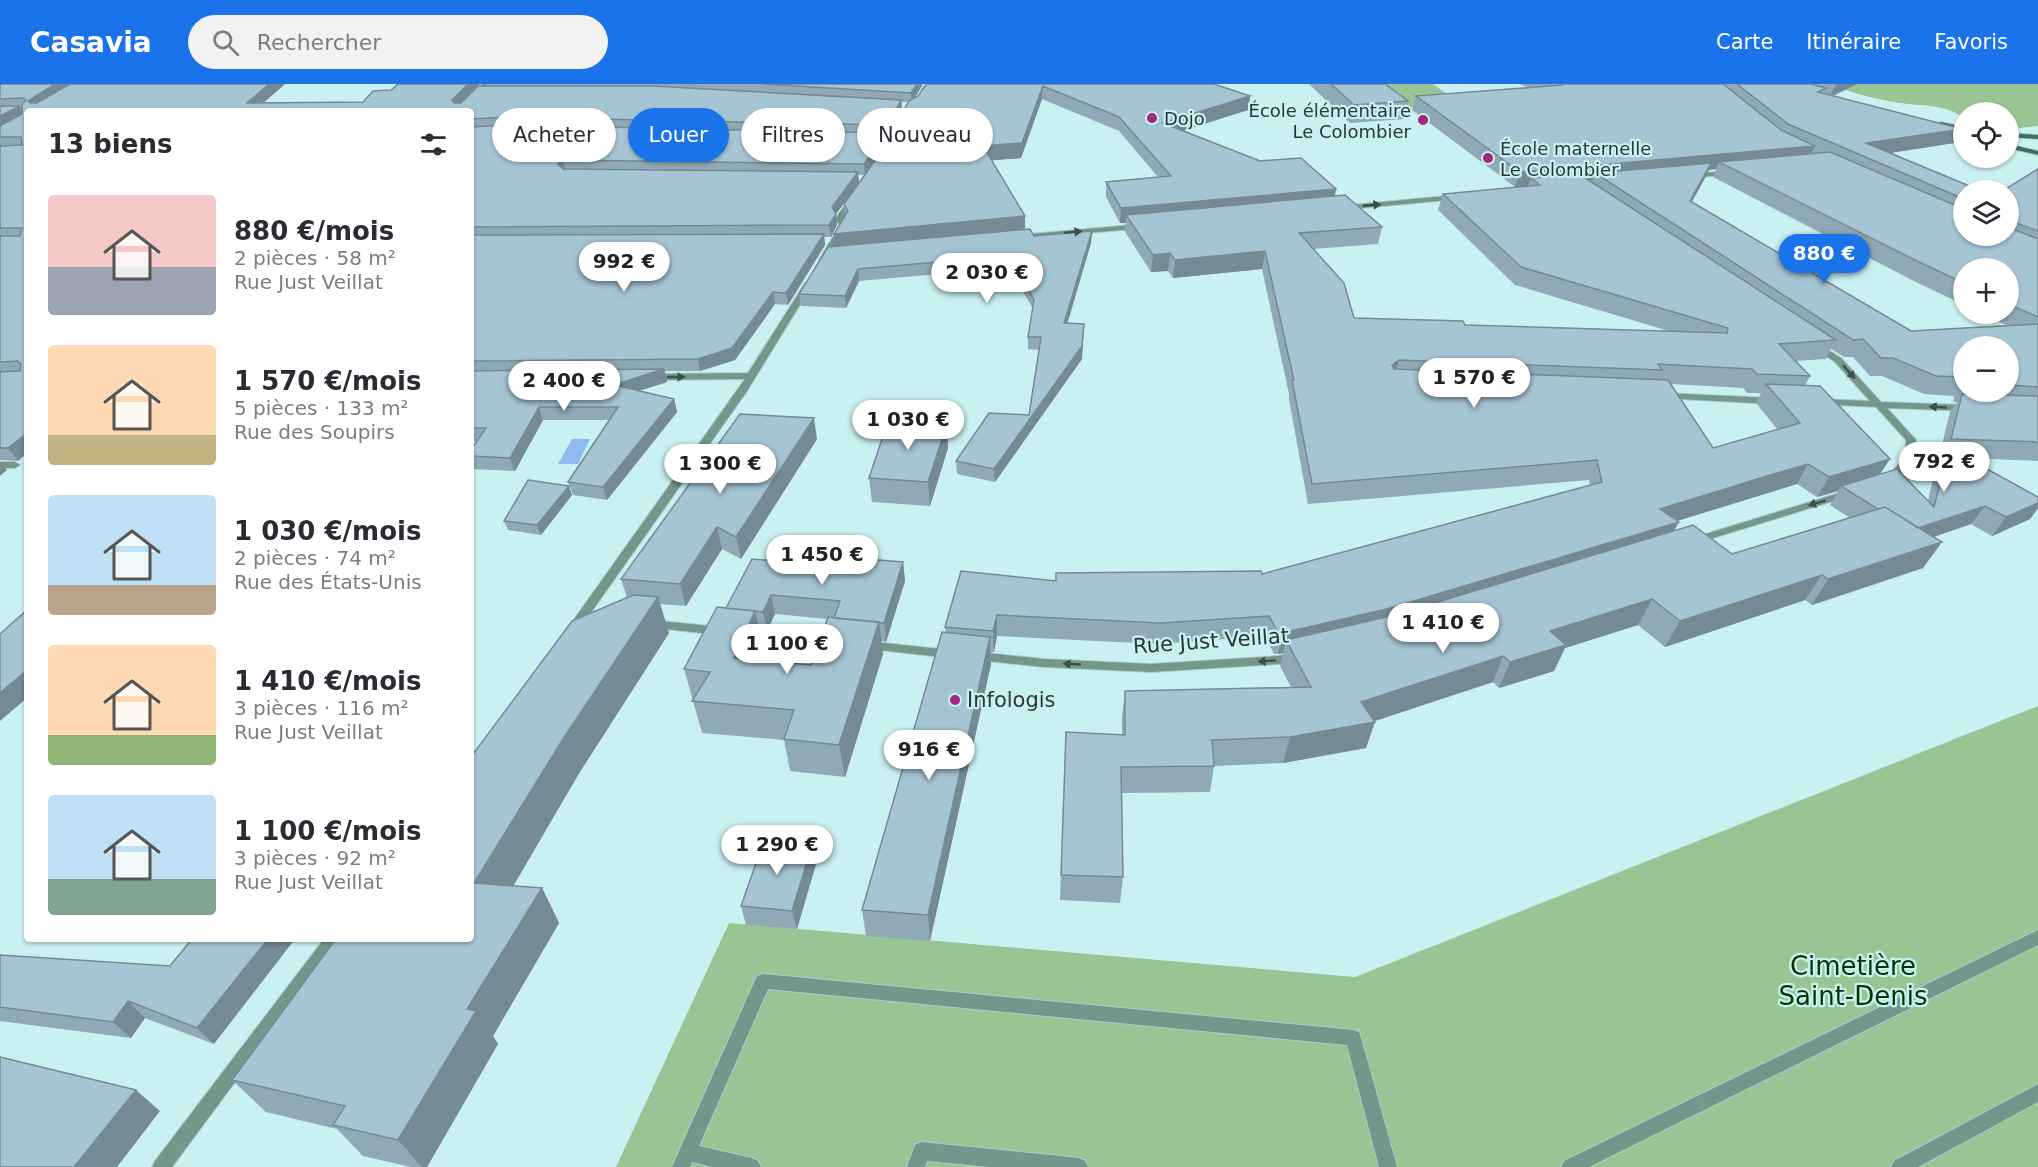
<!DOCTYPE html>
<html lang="fr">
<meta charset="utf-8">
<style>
:root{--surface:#fff;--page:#f2f2f3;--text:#2b2b33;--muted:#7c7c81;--accent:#1a73e8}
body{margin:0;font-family:"DejaVu Sans",sans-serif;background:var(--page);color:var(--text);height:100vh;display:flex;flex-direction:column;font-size:22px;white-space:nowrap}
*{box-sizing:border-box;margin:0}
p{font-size:20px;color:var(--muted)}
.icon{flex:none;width:33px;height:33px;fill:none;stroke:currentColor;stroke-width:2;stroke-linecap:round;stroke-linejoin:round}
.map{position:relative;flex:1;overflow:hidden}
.sheet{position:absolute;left:24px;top:24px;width:450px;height:834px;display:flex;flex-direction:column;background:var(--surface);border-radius:6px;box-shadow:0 2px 4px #0004}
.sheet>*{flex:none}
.banner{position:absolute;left:492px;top:24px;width:570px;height:54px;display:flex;gap:12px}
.buttons{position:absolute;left:1953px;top:18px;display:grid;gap:12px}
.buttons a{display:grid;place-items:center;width:66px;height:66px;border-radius:50%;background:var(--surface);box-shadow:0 2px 4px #0004;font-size:30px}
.price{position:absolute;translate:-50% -51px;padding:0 14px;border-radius:21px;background:#fff;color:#222;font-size:20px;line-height:39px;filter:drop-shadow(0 2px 3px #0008)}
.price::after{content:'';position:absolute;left:50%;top:36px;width:18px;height:14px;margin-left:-9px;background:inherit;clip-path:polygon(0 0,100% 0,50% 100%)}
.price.selected{background:var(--accent);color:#fff}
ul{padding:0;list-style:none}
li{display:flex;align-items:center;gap:18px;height:150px;padding:0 24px}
li span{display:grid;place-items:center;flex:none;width:168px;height:120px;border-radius:6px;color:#555}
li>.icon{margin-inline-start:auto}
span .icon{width:72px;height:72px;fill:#fffc;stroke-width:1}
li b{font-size:26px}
h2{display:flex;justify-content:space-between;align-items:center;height:72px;padding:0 24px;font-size:26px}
.tag{padding:0 21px;border-radius:27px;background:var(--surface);box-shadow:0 2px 4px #0004;font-size:21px;line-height:54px}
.tag.selected{background:var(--accent);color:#fff}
header{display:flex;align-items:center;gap:36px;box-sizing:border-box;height:84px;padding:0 30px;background:var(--accent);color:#fff}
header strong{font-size:28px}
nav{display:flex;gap:33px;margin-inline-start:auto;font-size:21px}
.search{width:420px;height:54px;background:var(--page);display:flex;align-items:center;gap:15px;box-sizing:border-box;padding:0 21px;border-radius:33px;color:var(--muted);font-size:22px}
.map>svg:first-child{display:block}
</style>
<header>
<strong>Casavia</strong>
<div class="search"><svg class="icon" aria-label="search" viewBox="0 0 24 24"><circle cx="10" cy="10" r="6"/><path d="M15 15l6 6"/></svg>Rechercher</div>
<nav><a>Carte</a><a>Itinéraire</a><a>Favoris</a></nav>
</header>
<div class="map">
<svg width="2038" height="1083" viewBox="0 0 2038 1083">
<rect width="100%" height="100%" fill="#caf1f2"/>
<path fill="#99c594" d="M1368 0H1433L1461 20 1398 24Z
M1822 0H2038V42L2009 45 2008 28H1964L1963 34C1948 20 1920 22 1900 19 1874 16 1848 6 1822 0Z
M2038 622V1083H616L729 839 1355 893Z"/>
<path fill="#90bbf1" d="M572 355H590L578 380H558Z"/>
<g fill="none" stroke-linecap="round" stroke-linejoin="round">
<defs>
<path id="lane" d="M482 0H488L463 27H457Z
M2038 846V861L1589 1083H1561L1564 1077Z
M763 890 1353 946 1359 948 1361 954 1397 1083H1379L1347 961 768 905 699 1062 752 1074 758 1077 761 1083H713L692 1078 690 1083H672L757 892Z
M2038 1000V1018L1918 1083H1891L1894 1077Z
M921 1058 1079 1074 1085 1077 1088 1083H990L927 1077 925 1083H907L915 1061Z"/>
<path id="street" d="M904 27 909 28 896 49 899 55 891 66H887L893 55 890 49Z
M1730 87 1733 89 1732 90 1691 94 1688 92 1691 90Z
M1456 111H1459V115L1341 126 1337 124 1341 122Z
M850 114 857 116 843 135 848 141 826 178H820L819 176 840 141 835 135Z
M1142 140 1146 142 1145 144 1019 155 1015 153 1019 151Z
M805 199 812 201 747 307 578 547H570L568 544 570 541 745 295 649 296 644 293 649 290 748 289Z
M1817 259 1841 274 1881 318 1968 321 1973 324 1968 327 1887 324 1916 356 1915 375 1892 399H1884L1883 397 1884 395 1905 374 1906 356 1876 323 1817 320V316L1820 315 1870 317 1835 278 1814 264V260Z
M1664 309 1773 314 1778 317 1773 320 1661 314V310Z
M0 378H15L20 381 15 384H0Z
M1849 406 1853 407 1854 409 1853 411 1697 459H1689L1687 457 1689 455Z
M650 536 720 543 726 547 720 551 646 543 644 540Z
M746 546 836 554 842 558 836 562 742 553 740 550Z
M865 557 950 566 956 570 950 574 861 564 859 561 861 558Z
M976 568 1044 575 1151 580 1278 572 1296 568 1302 572 1300 575 1278 580 1151 588 1044 583 976 576 970 572Z
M324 855H341L172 1083H152L155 1077Z"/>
<path id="secondary" d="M1941 38 1964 43V47L1939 41 1938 40Z
M2008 49 2038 51V55L2008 53Z
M2008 60 2038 67V71L2008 64Z"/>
</defs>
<use href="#lane" stroke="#aacccd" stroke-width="2"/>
<use href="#street" stroke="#aacccd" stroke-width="2"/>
<use href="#secondary" stroke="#aacccd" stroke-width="2"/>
<use href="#lane" fill="#75968a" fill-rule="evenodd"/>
<use href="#street" fill="#75968a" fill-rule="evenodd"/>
<use href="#secondary" fill="#3b6e5e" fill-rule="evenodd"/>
</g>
<path fill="#8fa9b6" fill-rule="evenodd" d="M0 0H285L263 19 363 18 391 6 398 0H480L478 2H488V0H923L915 13 918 12 926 0H1214L1250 12 1248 26 1182 47 1260 77 1336 105 1335 112 1382 143 1378 160 1313 165 1354 234 1465 241 1669 247 1515 201 1438 126 1443 110 1515 103 1412 26 1416 12 1529 4 1520 0H1857L1833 12 1954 59 1890 69 1964 106V152H2008V106L2038 85V377L1967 374 2038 413V424L2030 435 1992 452 1971 440 1933 453 1923 484 1812 521 1805 516 1665 563 1638 541 1565 564 1554 587 1499 604 1493 598 1374 637 1366 664 1283 679 1214 682 1210 708 1122 709 1123 793 1120 819 1060 816 1066 648 1122 651V633L1125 607 1291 603 1280 582 1283 569 1274 570 1265 552 1158 560 997 552 994 568H991V580L930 857 866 852 862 826 946 549 945 543 1056 497 1262 490 1590 402 1589 396 1308 420 1289 315V310L1262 185 1173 194 1168 187 1151 188 1125 148 1126 139H1120L1106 113V98L1158 93 1119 47 1042 15 1021 74 991 76 1025 132V146L1034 152 1092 147 1091 159 1067 239 1084 240 1082 275 995 398 957 390 956 377 1029 331 1039 266 1028 265V253L1033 225 1012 188 963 192 962 188 859 197 846 224 801 222 799 210 835 163 834 150 845 131 844 120 898 44V35L908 18H902V26L888 51H886L887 59 865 91H858L859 99 836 130 837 141 831 153H824L825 161 788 221 775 220 735 276 700 287H665L667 298 638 307 674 315 677 328 607 416 573 411 568 398 609 336H543L515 387 472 385 471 382V366L477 357H471V27H27V369L18 377 0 376ZM1716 85 1713 93 1912 196 1964 221V184H2008V230H1982L2006 241 1911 247 1692 118 1705 94 1709 86ZM1964 262H2008V308H1964ZM1831 265 1844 273H1853L1870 292H1882L1924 310 1954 312 1953 318H1957L1950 328 1939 373H1942L1936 382 1928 417 1880 390 1805 302 1810 292 1796 277 1826 275ZM1671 300 1743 304 1747 309H1761L1756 319 1778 346 1713 364ZM1797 400 1817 413 1838 407 1830 421 1850 434 1732 470 1674 447 1677 437Z
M1309 0H1385L1408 17 1404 35 1350 39Z
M817 355 741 475 722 465 686 522 660 520 669 549 578 691 513 802 542 804 559 839 493 952 498 960 427 1083H411L363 1072 337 1045 266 1028 232 996 627 514 621 495Z
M948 364 930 422 872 418 869 394Z
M572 411 541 451 508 446 504 437Z
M903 478 905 497 886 558 881 557 883 570 845 693 790 687 784 656 702 649 684 585 726 524 836 482ZM775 530 827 535 811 581 754 576 762 558 760 546 767 547Z
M816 780 797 845 746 841 741 822Z
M0 871 170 882 214 960 145 934 131 954 0 937Z"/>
<path fill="#748a94" d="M55 0H75L34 27 28 17Z
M269 0H285L254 27 247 19Z
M468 0H480L455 25 452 16Z
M917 0H923L912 19 911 9Z
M1836 0H1857L1830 13Z
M1043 2 1042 15 1021 74 984 77 983 62Z
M1250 12 1248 26 1162 53 1163 39Z
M901 16 902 26 888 51V41Z
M20 22 25 31 0 45V32Z
M1962 45 1954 59 1865 73 1866 59Z
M886 49 887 59 865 91 864 80Z
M1815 62 1808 76 1719 78 1716 85 1709 86 1705 94 1683 133 1595 89 1593 96 1540 101 1531 94 1528 102 1515 103 1520 88Z
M563 76 566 87 558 80Z
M858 88 859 99 833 134 832 123Z
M1336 105 1333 120 1126 131V139H1120L1121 124Z
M836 130 837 141 831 153 829 141Z
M1025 132V148L835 165 834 150Z
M1092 147 1091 159 1064 251V239Z
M824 150 825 161 788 221 786 209Z
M1265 167 1262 185 1173 194 1175 176Z
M1170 169 1168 187 1151 188 1153 171Z
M1012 176V188L963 192V180Z
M858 185 859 197 846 224 845 212Z
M773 208 775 220 735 276 700 287 698 275Z
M1084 240 1082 275 995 398 994 385 1082 262Z
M1399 276 1394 295 1392 281Z
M664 285 667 298 617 314 614 301Z
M674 315 677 328 607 416 603 403Z
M539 323 543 336 515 387 510 374Z
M814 334 817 355 741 475 736 453Z
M947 340 948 364 930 422 928 398Z
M27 349V369L18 377 8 364Z
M1890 375 1877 395 1841 402 1838 407 1817 413 1829 393Z
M0 377 7 386 0 392Z
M1808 380 1797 400 1651 445 1660 425Z
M569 402 572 411 541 451 537 441Z
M2038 419V424L2030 435 1992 452 2006 433Z
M1985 422 1971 440 1899 465 1912 446Z
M1679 438 1668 458 1380 546 1286 556 1283 569 1278 570 1282 549Z
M717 443 722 465 686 522 680 500Z
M1942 458 1923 484 1812 521 1828 495Z
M903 478 905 497 886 558 884 539Z
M1822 491 1805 516 1665 563 1680 537Z
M771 511 775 530 767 547 763 528Z
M658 513 669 549 578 691 494 835 474 799 563 655Z
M1652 515 1638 541 1565 564 1554 587 1499 604 1510 578 1550 547Z
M755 527 762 558 741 606 734 574Z
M997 531V552L994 568 993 547Z
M879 538 883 570 845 693 839 661Z
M990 553 991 580 930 857 928 831Z
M1503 572 1493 598 1366 640 1375 638 1366 664 1283 679 1290 653 1361 618Z
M27 586V614L0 637V609Z
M812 762 816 780 797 845 792 827Z
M542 804 559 839 493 952 498 960 427 1083H422L398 1056 467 925Z
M268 855H295L214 960 197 944Z
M128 917 145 934 131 954 113 938Z
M136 1006 160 1027 117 1083H74Z"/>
<path fill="#a6c5d4" stroke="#748a94" stroke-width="1.5" d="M0 0H55L28 17 30 19H37L70 0H269L247 19 363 18 373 7 391 6 398 0H468L452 16 454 19H461L478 2H653L901 16 888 41 507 33 471 35V27H27V349L8 364H0V288L20 287 21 280 18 277 0 278V152H20L22 144H0V62L22 61 21 53H0V42L22 30V21L26 16 23 14 0 15Z
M764 0H917L911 9Z
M926 0H1214L1250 12 1163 39 1260 77 1301 74 1336 105 1121 124 1106 98 1171 92 1119 33 1043 2 1022 59 983 62 1025 132 834 150 848 127 844 120 900 42 898 35 909 17 918 12Z
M1331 0H1385L1408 17 1354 21Z
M1560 0H1723L1781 46 1815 62 1520 88 1416 12 1563 1Z
M1737 0H1811L1826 4 1818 8 1962 45 1866 59 1979 106H1964V115L1788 40Z
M0 22H20L0 32Z
M507 41 886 49 864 80 563 76 558 80 563 85 858 88 832 123 836 130 829 141 471 143V43Z
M1830 68 1964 125V152H2008V143L2038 155V233L2008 220V184H1964V199L1921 179 1719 78Z
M1711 79 1690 117 1911 247 2038 240V303L2008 301V262H1964V293L1936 292 1893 274H1881L1863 255 1853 256 1595 89Z
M2038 85V147L2008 136V106H2004Z
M1579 90 1836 256 1779 260 1810 292 1757 290 1752 285 1658 280 1662 286 1399 276 1392 281 1394 285 1668 296 1713 364 1800 339 1766 300 1820 302 1890 375 1829 393 1808 380 1767 392 1660 425 1679 438 1387 525 1282 549H1278L1269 532 1160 539 997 531 993 547 945 543 961 487 1056 497V489L1261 487 1262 490 1602 398 1597 376 1312 400 1292 296H1294L1265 167 1175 176 1170 169 1153 171 1126 131 1345 111 1382 143 1299 149 1344 199 1354 234 1463 237 1465 241 1727 249 1728 244 1521 183 1443 110 1540 101 1531 94Z
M1030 145 1034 152 1092 147 1064 239 1084 240 1082 262 994 385 956 377 989 329 1029 331 1041 253H1028L1034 216 1012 176 963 180 961 176 858 185 845 212 799 210 828 163Z
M824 150 786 209 773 208 732 264 698 275 471 277V151Z
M664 285 614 301 674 315 603 403 568 398 618 323H539L510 374 471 372V366L486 344H471V287Z
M1962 310 2038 312V358L1951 355Z
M740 330 814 334 736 453 717 443 680 500 621 495Z
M888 337 947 340 928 398 869 394Z
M1949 364 2038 413V419L2006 433 1985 422 1918 444 1885 423 1878 425 1841 402 1897 385 1934 423Z
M528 396 569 402 537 441 504 437Z
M1885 423 1942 458 1828 495 1822 491 1680 537 1652 515 1550 547 1566 561 1510 578 1503 572 1361 618 1375 638 1290 653 1212 656 1214 682 1121 683 1123 793 1061 791 1066 648 1125 651V607L1311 603 1286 556 1395 531 1693 441 1732 470Z
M839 473 903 478 884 539 834 534 840 517 771 511 763 528 726 524 752 475 836 482Z
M633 511 658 513 563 655 474 799 542 804 467 925 476 927 398 1056 333 1041 345 1022 232 996 336 855H471V673L572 537Z
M717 523 755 527 734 574 811 581 828 533 879 538 839 661 784 655 794 626 692 617 710 588 684 585Z
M27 526V586L0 609V550Z
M942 548 990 553 928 831 862 826Z
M764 756 812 762 792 827 741 822Z
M192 855H268L197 944 128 917 113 938 0 923V871L170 882Z
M0 973 136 1006 74 1083H0Z"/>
<defs><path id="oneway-solid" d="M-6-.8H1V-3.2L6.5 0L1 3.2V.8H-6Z" transform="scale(1.5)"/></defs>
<g fill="#3b4f4c">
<use href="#oneway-solid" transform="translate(1372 121) rotate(-5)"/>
<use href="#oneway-solid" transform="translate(1073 148) rotate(-5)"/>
<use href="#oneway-solid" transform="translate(1849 288) rotate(48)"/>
<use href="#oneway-solid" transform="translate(676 293)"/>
<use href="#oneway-solid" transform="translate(1938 323) rotate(-177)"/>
<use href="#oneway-solid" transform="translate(1817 419) rotate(163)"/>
<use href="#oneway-solid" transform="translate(1267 577) rotate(176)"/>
<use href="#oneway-solid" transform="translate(1072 580) rotate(-177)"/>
</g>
<g fill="#9e2882" stroke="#caf1f2" stroke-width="2">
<circle cx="1152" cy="34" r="6"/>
<circle cx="1423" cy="36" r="6"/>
<circle cx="1488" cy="74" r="6"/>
<circle cx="955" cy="616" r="6"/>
</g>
<g text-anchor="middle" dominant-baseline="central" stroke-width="4.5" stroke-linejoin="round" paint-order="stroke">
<g font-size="18" fill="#283737" stroke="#caf1f2" text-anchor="start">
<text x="1411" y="26" text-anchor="end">École élémentaire<tspan x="1411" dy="21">Le Colombier</tspan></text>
<text x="1164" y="34">Dojo</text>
<text x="1500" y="64">École maternelle<tspan x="1500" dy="21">Le Colombier</tspan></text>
</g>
<g font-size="21" fill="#283737" stroke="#caf1f2">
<text transform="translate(1211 557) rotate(-4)">Rue Just Veillat</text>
</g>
<g font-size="21" fill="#283737" stroke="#caf1f2" text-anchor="start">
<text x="967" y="616">Infologis</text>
</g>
<g font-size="26" fill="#023702" stroke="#caf1f2">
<text x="1853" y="882">Cimetière<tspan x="1853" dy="30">Saint-Denis</tspan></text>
</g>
</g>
</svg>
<div class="buttons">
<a><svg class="icon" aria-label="locate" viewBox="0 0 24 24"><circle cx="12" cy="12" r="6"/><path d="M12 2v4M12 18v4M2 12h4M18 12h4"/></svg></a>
<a><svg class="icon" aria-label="layers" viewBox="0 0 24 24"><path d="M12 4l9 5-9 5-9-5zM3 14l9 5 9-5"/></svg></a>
<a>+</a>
<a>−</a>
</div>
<b class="price selected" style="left:1824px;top:201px">880 €</b>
<b class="price" style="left:624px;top:209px">992 €</b>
<b class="price" style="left:987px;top:220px">2 030 €</b>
<b class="price" style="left:1474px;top:325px">1 570 €</b>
<b class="price" style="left:564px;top:328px">2 400 €</b>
<b class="price" style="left:908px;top:367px">1 030 €</b>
<b class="price" style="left:1944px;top:409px">792 €</b>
<b class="price" style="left:720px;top:411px">1 300 €</b>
<b class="price" style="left:822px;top:502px">1 450 €</b>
<b class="price" style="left:1443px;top:570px">1 410 €</b>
<b class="price" style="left:787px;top:591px">1 100 €</b>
<b class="price" style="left:929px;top:697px">916 €</b>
<b class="price" style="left:777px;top:792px">1 290 €</b>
<div class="banner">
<a class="tag">Acheter</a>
<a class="tag selected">Louer</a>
<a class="tag">Filtres</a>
<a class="tag">Nouveau</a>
</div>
<section class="sheet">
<h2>13 biens<svg class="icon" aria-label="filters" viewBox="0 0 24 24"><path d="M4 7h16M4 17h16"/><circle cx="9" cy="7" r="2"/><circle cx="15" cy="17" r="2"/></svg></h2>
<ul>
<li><span style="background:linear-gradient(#f6c9c9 60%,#9aa5b1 0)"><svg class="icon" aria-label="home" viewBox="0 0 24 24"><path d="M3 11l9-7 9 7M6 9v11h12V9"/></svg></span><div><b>880 €/mois</b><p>2 pièces · 58 m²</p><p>Rue Just Veillat</p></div></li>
<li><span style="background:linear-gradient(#ffd9b3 75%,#c2b280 0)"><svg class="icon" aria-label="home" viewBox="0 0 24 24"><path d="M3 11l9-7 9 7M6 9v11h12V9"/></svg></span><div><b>1 570 €/mois</b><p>5 pièces · 133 m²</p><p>Rue des Soupirs</p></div></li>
<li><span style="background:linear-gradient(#bfe0f5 75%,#b9a48a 0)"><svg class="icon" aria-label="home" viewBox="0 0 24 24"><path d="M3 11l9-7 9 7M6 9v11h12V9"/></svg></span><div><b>1 030 €/mois</b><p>2 pièces · 74 m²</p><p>Rue des États-Unis</p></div></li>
<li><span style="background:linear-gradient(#ffd9b3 75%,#8fb573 0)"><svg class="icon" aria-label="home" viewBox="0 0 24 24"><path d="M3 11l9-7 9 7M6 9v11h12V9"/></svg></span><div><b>1 410 €/mois</b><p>3 pièces · 116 m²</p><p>Rue Just Veillat</p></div></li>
<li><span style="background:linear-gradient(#bfe0f5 70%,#7fa58c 0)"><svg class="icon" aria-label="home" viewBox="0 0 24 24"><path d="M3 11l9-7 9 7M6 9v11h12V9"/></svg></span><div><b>1 100 €/mois</b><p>3 pièces · 92 m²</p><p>Rue Just Veillat</p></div></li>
</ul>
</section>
</div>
